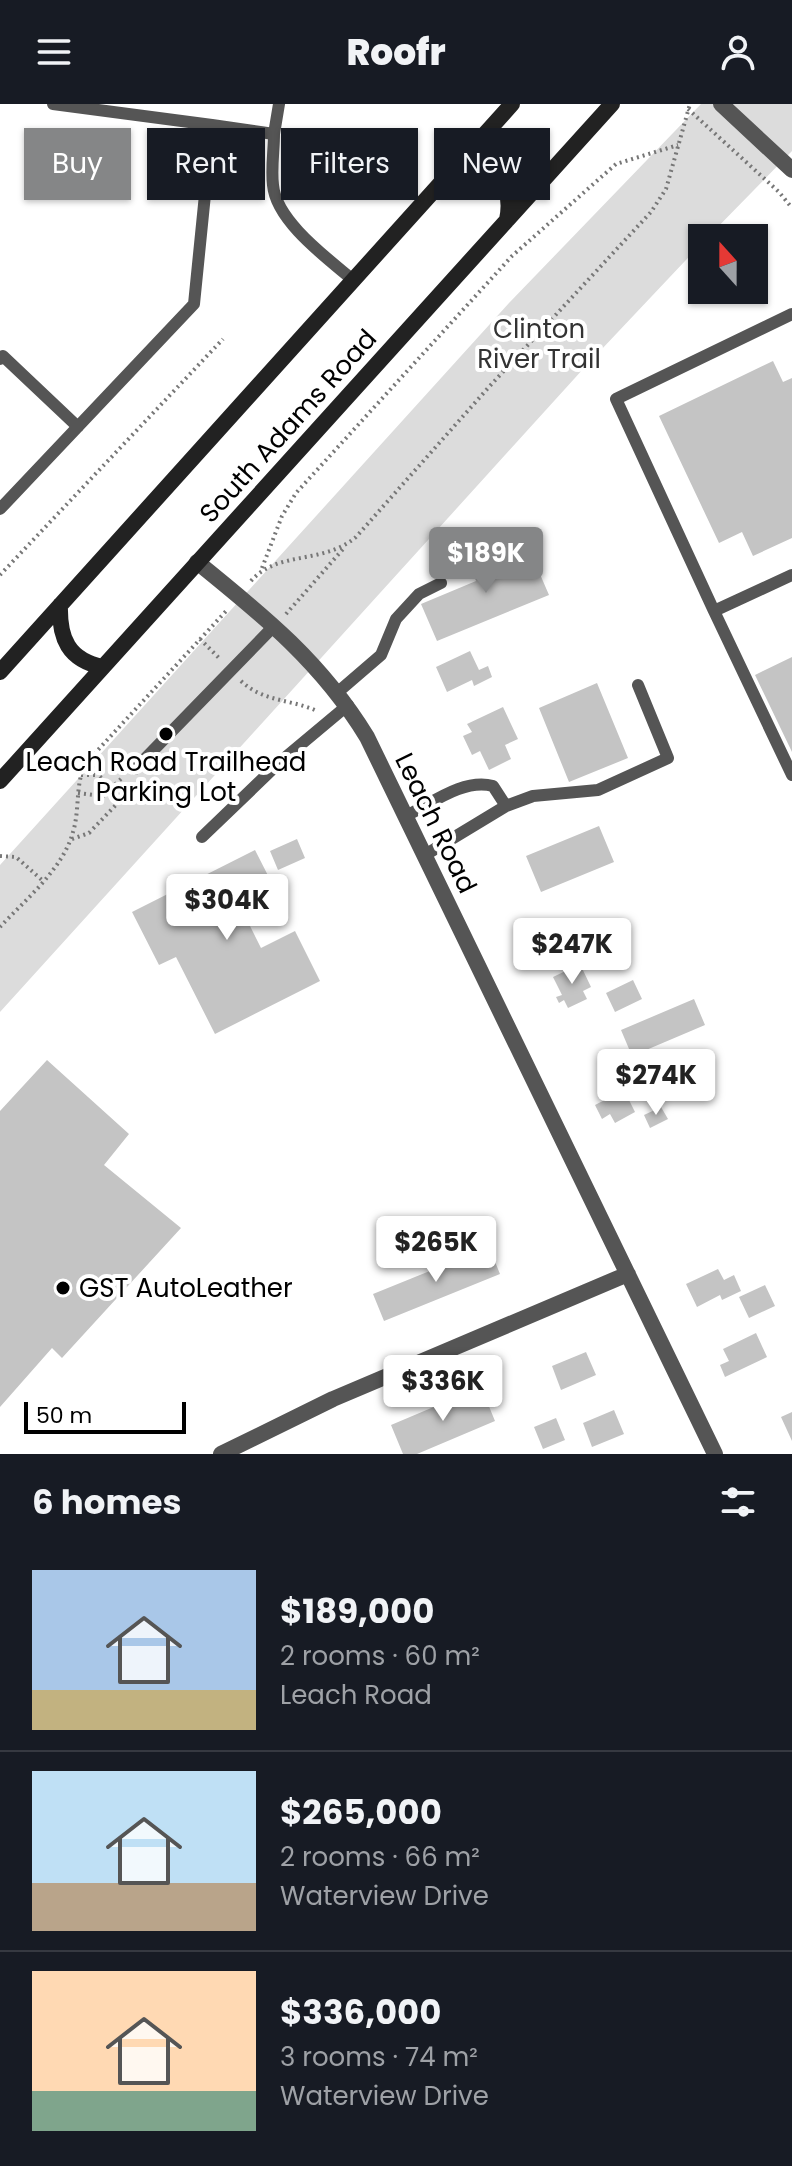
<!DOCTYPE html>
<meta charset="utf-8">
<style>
:root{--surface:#171b24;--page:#242831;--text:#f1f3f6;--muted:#9ea1a6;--line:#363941;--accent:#858687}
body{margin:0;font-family:Poppins,sans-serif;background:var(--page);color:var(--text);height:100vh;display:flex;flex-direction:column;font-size:30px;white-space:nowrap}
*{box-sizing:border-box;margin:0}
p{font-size:26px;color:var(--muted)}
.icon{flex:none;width:44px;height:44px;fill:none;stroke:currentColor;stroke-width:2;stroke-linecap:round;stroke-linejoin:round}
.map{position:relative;height:1350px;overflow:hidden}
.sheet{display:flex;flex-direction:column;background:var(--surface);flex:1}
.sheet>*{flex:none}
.banner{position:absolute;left:24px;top:24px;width:744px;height:72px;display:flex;gap:16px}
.needle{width:52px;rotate:339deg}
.fabs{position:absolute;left:688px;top:120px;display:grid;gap:16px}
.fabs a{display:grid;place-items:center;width:80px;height:80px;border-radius:0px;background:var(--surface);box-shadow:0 2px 6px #0004;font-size:40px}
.scale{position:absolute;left:24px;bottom:20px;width:162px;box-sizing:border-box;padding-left:8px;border:4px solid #000;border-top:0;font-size:22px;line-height:28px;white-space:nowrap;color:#000;-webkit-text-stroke:6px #fff;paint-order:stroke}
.price{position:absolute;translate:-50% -68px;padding:0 18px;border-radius:8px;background:#fff;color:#222;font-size:26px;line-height:52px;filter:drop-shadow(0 2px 4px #0008)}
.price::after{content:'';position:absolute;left:50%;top:48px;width:24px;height:18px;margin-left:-12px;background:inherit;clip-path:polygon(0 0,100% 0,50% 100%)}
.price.current{background:var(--accent);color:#fff}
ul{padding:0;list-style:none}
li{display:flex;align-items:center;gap:24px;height:200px;padding:0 32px}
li+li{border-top:2px solid var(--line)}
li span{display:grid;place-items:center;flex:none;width:224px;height:160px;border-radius:0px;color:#555}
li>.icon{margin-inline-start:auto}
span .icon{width:96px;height:96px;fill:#fffc;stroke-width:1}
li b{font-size:34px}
h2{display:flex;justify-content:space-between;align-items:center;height:96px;padding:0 32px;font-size:34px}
.tag{padding:0 28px;border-radius:0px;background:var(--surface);box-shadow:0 2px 6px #0004;font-size:28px;line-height:72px}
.tag.current{background:var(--accent);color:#fff}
header{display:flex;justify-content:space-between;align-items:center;height:104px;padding:0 32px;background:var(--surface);font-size:36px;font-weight:800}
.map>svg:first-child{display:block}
</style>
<header><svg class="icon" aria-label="menu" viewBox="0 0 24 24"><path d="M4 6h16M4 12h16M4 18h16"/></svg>Roofr<svg class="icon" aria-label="person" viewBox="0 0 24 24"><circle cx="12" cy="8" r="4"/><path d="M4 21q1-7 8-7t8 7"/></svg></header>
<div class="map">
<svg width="792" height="1350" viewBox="0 0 792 1350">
<rect width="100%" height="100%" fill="#fff"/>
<path fill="#dcdcdc" d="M701 0H792V47L707 134H702V139L584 264 0 908V761L509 199Z"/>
<path fill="#c4c4c4" d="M773 257 783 278 792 274V434L753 452 742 428 719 439 659 312Z
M505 445 512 462 533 454 549 491 437 537 421 500 476 477 469 459Z
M470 547 479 566 488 562 492 573 474 582 472 576 447 588 436 563Z
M792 553V648L755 571Z
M597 579 628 654 569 678 539 604Z
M503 603 518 635 505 641 511 655 489 666 480 647 472 651 463 632 472 628 467 620Z
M599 722 614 758 541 788 526 752Z
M297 735 305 754 278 766 270 747Z
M255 746 283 801 248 818 261 844 295 827 320 877 215 930 176 853 159 861 132 808Z
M580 860 591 883 583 887 587 895 568 904 564 896 559 899 556 893 562 891 553 873Z
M633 876 642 895 615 908 606 889Z
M694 895 705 921 632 952 621 926Z
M47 956 129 1030 104 1061 181 1124 62 1254 52 1244 0 1303V1007Z
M624 986 635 1008 615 1019 610 1010 602 1015 595 1001Z
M661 1003 668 1015 650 1024 644 1011Z
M489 1143 500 1170 384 1217 373 1190Z
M718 1165 724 1176 734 1171 741 1187 722 1196 720 1191 697 1203 686 1180Z
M765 1181 775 1202 749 1214 739 1193Z
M756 1229 767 1253 725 1273 720 1261 729 1257 723 1245Z
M586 1248 596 1271 561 1286 552 1262Z
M481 1283 495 1317 417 1350H403L391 1321Z
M614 1306 624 1330 592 1343 583 1319Z
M792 1308V1337L781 1313Z
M556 1314 565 1336 543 1345 534 1323Z"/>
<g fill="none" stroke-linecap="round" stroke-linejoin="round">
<path stroke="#777" stroke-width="4" stroke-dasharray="2 4" stroke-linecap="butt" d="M688 5 779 88 792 104
M262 464 282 412 296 389 512 152 616 60 678 41
M0 471 223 235
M251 477C278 446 323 461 356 433L488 284 651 108 666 85 690 0
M286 510 344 444
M200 535 221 556
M241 577C263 598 291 595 317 607
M93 650 98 671 112 683
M81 671H98
M78 689 103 692 123 673
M72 735 89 729 134 682
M0 752 16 753 43 777
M0 823C25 796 63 765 73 728 80 705 75 682 85 660L227 506"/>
<path stroke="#555" stroke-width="12" d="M212 21 274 30C274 46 271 64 273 81 276 117 327 154 353 176
M274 30 279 0
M792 210 616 295 714 507 792 471
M0 255 3 252 78 323
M0 405 194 200 212 21 53 0
M714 507 792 671
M338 588 381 551 396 515 419 490 441 479
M135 665 274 522
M406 712C432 699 464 674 493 682L506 702
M202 733 281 657 348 601
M425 751 506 702 533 692 598 686 668 654 638 581"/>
<path stroke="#555" stroke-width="16" d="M721 0 792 66
M197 458C264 512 322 559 367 633L715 1350
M221 1350 333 1295 628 1170"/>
<path stroke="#222" stroke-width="16" d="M462 55C496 57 514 83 507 116
M60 501C59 534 68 556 103 563
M0 568 512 0
M0 677 612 0"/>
</g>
<g fill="#000" stroke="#fff" stroke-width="3">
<circle cx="166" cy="630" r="8"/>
<circle cx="63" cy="1184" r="8"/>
</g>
<g text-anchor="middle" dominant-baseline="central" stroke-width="8" stroke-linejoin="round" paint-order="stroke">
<g font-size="26" fill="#333" stroke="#fff">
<text x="539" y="225">Clinton<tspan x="539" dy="30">River Trail</tspan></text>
</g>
<g font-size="26" fill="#000" stroke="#fff">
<text transform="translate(288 322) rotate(-48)">South Adams Road</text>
<text transform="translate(436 719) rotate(64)">Leach Road</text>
</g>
<g font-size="26" fill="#000" stroke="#fff">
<text x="166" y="658">Leach Road Trailhead<tspan x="166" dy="30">Parking Lot</tspan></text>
<text x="79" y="1184" text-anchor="start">GST AutoLeather</text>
</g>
</g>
</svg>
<div class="fabs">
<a><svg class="needle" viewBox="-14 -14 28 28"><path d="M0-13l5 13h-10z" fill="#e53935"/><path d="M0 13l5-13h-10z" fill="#9ea1a6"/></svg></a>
</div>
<div class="scale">50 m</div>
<b class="price current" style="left:486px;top:491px">$189K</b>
<b class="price" style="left:227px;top:838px">$304K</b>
<b class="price" style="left:572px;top:882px">$247K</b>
<b class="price" style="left:656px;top:1013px">$274K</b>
<b class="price" style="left:436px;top:1180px">$265K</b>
<b class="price" style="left:443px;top:1319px">$336K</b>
<div class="banner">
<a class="tag current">Buy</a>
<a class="tag">Rent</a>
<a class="tag">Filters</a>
<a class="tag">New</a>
</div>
</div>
<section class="sheet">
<h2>6 homes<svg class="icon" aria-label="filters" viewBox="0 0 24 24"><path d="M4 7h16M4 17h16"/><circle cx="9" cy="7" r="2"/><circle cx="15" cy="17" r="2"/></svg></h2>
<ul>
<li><span style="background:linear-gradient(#a9c7e8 75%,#c2b280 0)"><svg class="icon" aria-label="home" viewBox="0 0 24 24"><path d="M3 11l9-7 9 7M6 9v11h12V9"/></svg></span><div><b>$189,000</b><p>2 rooms · 60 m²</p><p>Leach Road</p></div></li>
<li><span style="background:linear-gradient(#bfe0f5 70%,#b9a48a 0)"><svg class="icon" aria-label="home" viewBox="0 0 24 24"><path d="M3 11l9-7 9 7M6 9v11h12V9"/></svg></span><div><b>$265,000</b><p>2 rooms · 66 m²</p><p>Waterview Drive</p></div></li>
<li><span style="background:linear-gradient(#ffd9b3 75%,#7fa58c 0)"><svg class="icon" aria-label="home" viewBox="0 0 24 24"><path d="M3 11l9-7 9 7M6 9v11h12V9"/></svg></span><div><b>$336,000</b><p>3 rooms · 74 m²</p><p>Waterview Drive</p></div></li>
</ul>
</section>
